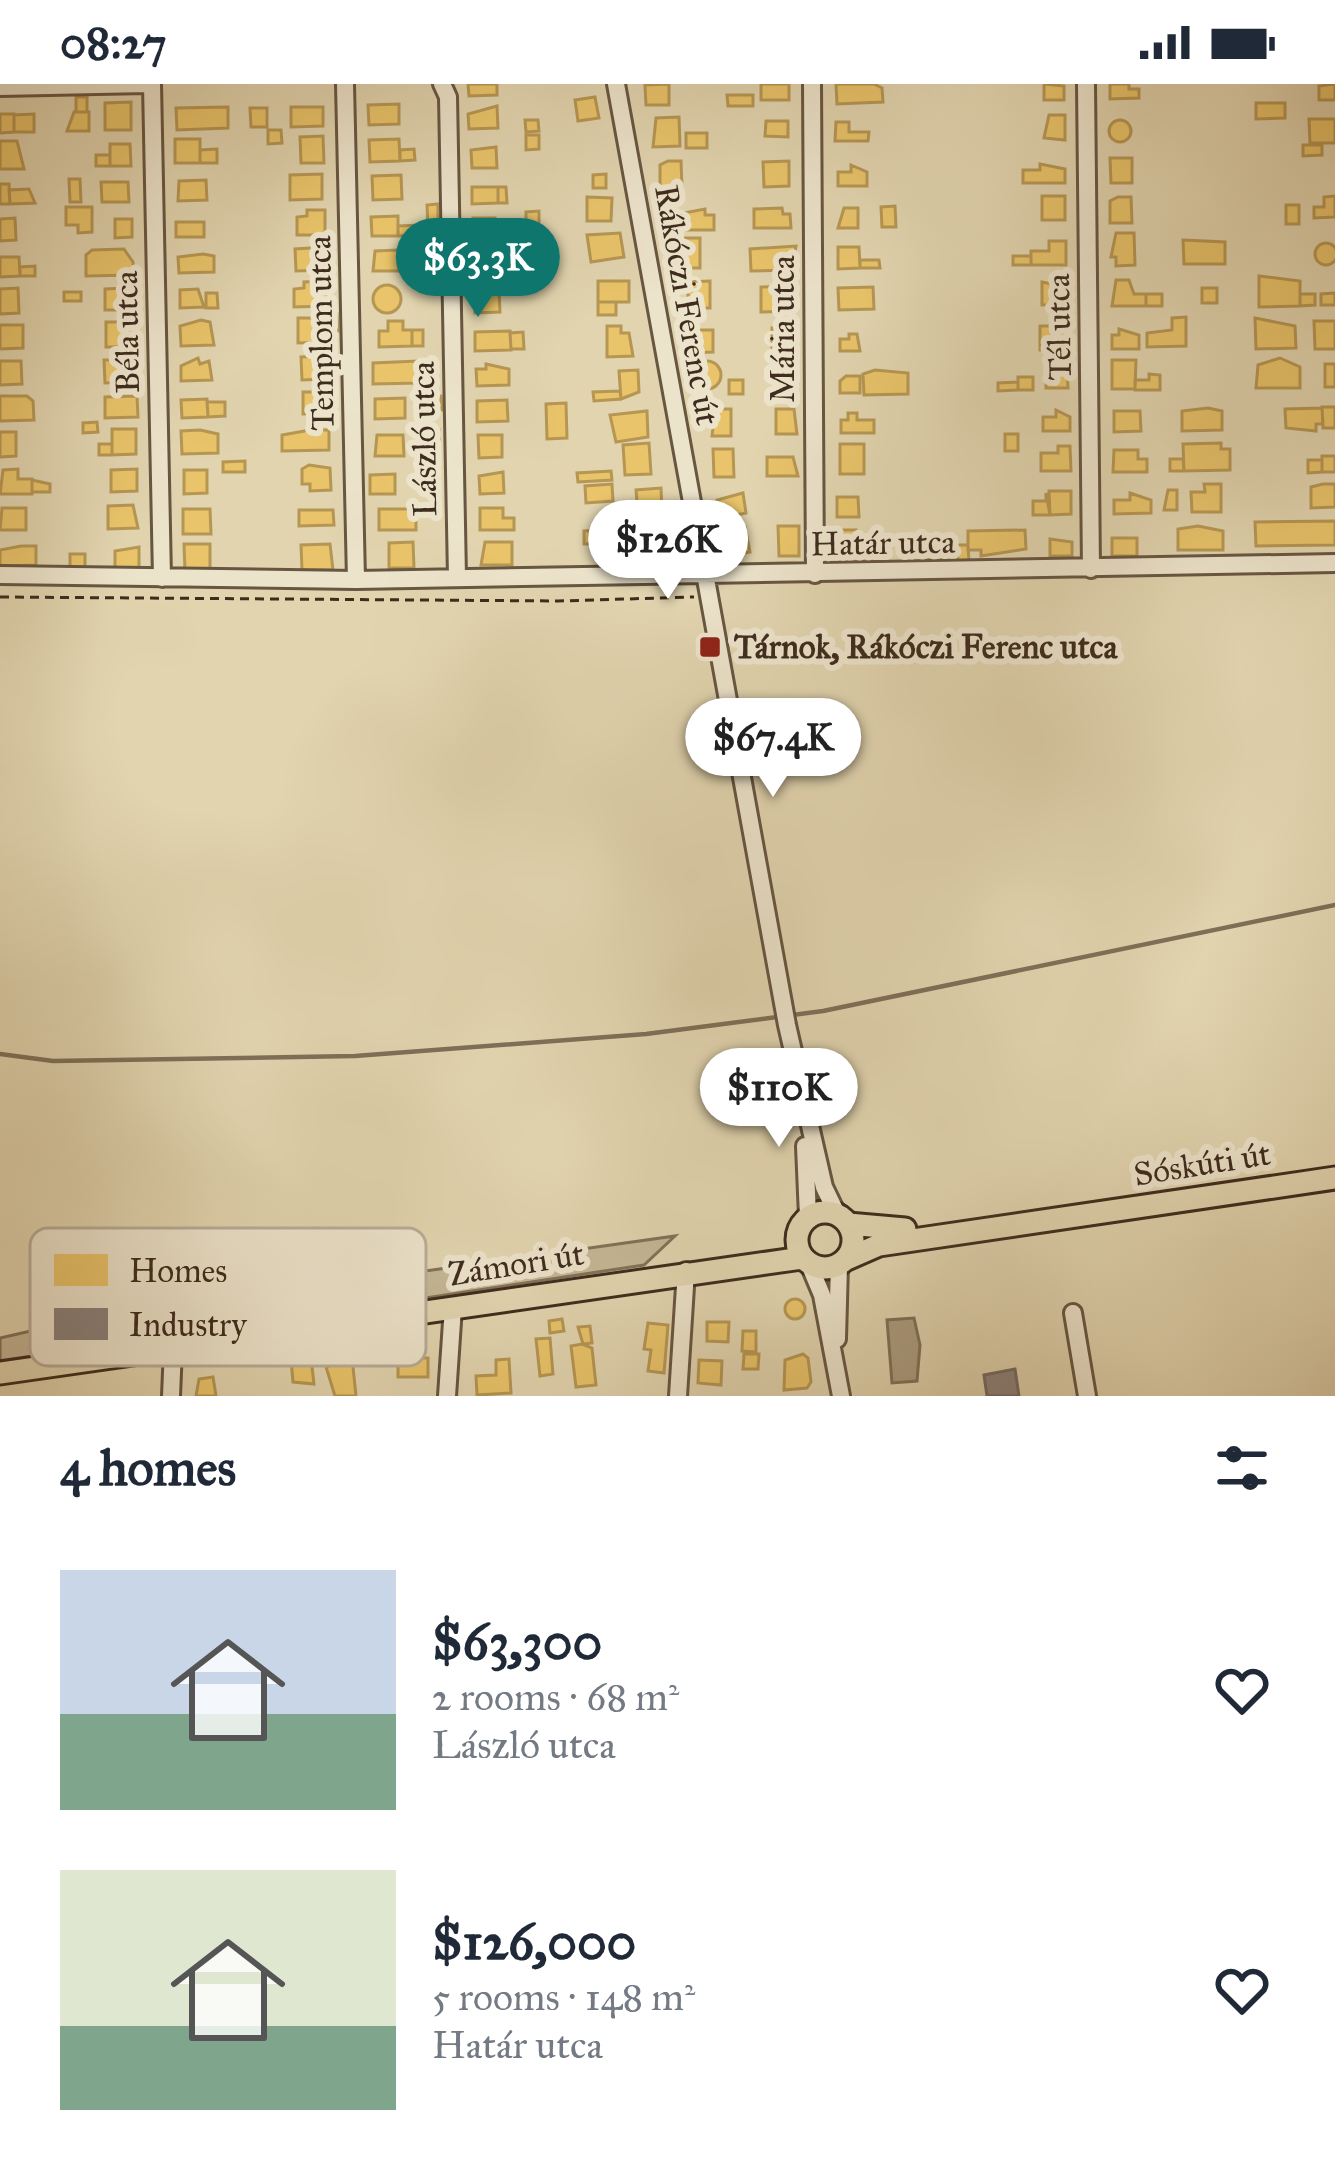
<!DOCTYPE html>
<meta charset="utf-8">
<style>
:root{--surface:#fff;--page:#f6f6f7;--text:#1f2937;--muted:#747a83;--accent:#0f766e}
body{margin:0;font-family:"IM FELL Great Primer",serif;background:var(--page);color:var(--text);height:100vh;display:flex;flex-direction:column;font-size:45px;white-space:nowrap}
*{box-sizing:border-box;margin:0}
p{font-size:39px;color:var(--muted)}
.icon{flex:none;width:66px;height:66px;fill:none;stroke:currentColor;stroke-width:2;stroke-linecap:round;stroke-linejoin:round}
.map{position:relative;height:1312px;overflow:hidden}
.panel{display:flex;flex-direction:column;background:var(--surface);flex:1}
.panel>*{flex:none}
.price{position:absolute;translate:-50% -102px;padding:0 27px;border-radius:42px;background:#fff;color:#222;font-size:39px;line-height:78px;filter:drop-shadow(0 3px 6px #0008)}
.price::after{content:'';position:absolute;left:50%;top:72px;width:36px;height:27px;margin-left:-18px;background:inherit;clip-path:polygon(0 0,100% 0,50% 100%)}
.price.current{background:var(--accent);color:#fff}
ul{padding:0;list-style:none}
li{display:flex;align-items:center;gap:36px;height:300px;padding:0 60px}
li span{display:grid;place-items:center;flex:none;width:336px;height:240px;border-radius:0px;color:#555}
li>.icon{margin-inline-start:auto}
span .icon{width:144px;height:144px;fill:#fffc;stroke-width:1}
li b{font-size:51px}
h2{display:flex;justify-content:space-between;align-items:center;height:144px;padding:0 60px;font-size:51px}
.status{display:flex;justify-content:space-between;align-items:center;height:84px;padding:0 60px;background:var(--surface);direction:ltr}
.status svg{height:33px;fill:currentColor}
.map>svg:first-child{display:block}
</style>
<div class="status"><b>08:27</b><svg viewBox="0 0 49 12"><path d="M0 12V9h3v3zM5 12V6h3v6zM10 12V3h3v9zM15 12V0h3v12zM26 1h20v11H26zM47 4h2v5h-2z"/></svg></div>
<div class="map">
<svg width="1335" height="1312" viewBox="0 0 1335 1312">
<rect width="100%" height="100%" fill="#e1d4af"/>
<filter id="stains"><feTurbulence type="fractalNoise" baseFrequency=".00167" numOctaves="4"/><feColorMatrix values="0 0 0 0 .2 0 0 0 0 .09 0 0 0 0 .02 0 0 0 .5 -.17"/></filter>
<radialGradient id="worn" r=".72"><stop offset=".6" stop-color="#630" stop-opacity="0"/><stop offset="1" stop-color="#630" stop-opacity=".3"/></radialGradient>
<path fill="#c5b796" stroke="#82725a" stroke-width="3" d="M675 1152 644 1181 0 1278V1254L83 1235Z"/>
<path fill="#aa9b7e" stroke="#7f6f58" stroke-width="3" d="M914 1234 920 1261 917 1297 892 1299 887 1236Z"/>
<path fill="#e9c46a" stroke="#b69653" stroke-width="3" d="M468 0H497V11L469 12Z
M669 0V21H646L645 1Z
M761 0H789V16H761Z
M836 0H874L882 4 883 18 837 20Z
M1044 0 1064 2V16H1044Z
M1110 0H1129V5H1139V14L1110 15Z
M1335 0V16H1319V2Z
M727 11H753V22H728Z
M76 13H87V28H76Z
M595 13 599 34 578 37 575 16Z
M131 18V46H105V19Z
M1256 19H1285V34L1256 35Z
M399 20V40L369 41 368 21Z
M497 22 498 44 469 45 468 30Z
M228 23V44L177 46 176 24Z
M291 23H323V42L291 43Z
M250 24H267V43H251Z
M74 28H89V47H67Z
M0 30H14V48L0 49Z
M34 30V48H14V31Z
M1049 31H1065V56L1044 54Z
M679 33 680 62 653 63 656 34Z
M1309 35H1335V59H1310Z
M1109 47a11 11 0 1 1 22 0a11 11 0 1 1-22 0Z
M525 36H538L539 47 526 48Z
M766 37H788V53L765 52Z
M836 38H849V48H869L868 57H835Z
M268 46H281L282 59 268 60Z
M686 49H707V64H686Z
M526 51H539V65L526 66Z
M323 52 324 79H301L300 53Z
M175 55H200V79H175Z
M399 55 400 77 370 78 369 56Z
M0 57H17L24 85H0Z
M110 60H130L131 82H110Z
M1303 61H1322V71L1303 72Z
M496 63 497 84H472L471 66Z
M217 65V79H200V66Z
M414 65 415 76 400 77V66Z
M96 71H110V82H96Z
M1110 74H1132V99H1111Z
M668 77H681L682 103 660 104V81Z
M789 77V102L764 103 763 78Z
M1040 80 1065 85V99H1023V86H1040Z
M851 81 867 88V102H838V88H851Z
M322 90V115L290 116V91Z
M606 90V104H593V91Z
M401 91 402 115 373 116 372 92Z
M69 95H80L81 118H70Z
M206 96 207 116 178 117 179 97Z
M101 98H128L129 118H102Z
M0 100H9L10 120H0Z
M472 103H498V119L472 120Z
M498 103H506L507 119H498Z
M29 105 35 119 10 120 9 106Z
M1042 112H1065V136H1042Z
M1335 112V133L1314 134V123H1324V113Z
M587 113 612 114 611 137H587Z
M1118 113H1131L1132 139H1110V117Z
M438 120V143H428L427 121Z
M1286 121H1299V140H1286Z
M895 122 896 143H882L881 123Z
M66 123H92V148L78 149V141H66Z
M782 124 783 130H790L791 144H754V125Z
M844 124H858V144H838Z
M705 125V131H714V146H668V132Z
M307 126H325V151H297V133L307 132Z
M539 127V143L526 144V128Z
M398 132V152H372L371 133Z
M15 134 16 156 0 157V135Z
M473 134H495V156L473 157Z
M115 135H132V153L115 154Z
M176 138H204V153H176Z
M421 141V151L398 152V142Z
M495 143H513L514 156H495Z
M620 149 624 173 591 178 587 151Z
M1116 149H1134L1135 181 1116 182V173H1111Z
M675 154H700V184H685V176H676Z
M1183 156 1225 158V180H1184Z
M1049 157H1066V181H1031V167H1049Z
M1315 170a11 11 0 1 1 22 0a11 11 0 1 1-22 0Z
M796 162 792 186 751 187 750 165Z
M326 163 327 186 296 187 295 165Z
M838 163H859L860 184 838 185Z
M124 165 133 178 134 191 86 192V171L92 166Z
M398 166 399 187H373L375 167Z
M203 170 214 172V188L179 189 178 173Z
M473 172H496V193H474Z
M1013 172H1031V181H1013Z
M0 173H19L20 192 0 193Z
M860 176H879L880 184H860Z
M35 182V192H20V183Z
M1259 192 1300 197V222L1259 223Z
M1116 196H1129L1134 210H1146V222H1112Z
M326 197 327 222 294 223V205L304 204V198Z
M598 197H629V218H598Z
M710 197V224H689L687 198Z
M1042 198 1066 203V221H1042Z
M373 215a14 14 0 1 1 28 0a14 14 0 1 1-28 0Z
M792 202 790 227 761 228V203Z
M873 203 874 225 839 226 838 204Z
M18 204 19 229 0 230V205Z
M126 204V211H133V226H105V205Z
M1202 204H1217V219H1202Z
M198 205 204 223 180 224V206Z
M499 207 500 228 475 229 474 211Z
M64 208H81V217H64Z
M206 209H217L218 224H206Z
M1335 209V221H1321V210Z
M1146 210H1162V222H1146Z
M1300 210H1315V221L1300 222Z
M598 218H616V231H598Z
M327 230H337L338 247H327Z
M1186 233V262L1147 263V249L1172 246V234Z
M298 234H327V258L298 259Z
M1255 234 1295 242 1296 264 1256 265Z
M201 236 210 238 214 261 181 262 180 242Z
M388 237H403V246H412V262L379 263V247H388Z
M1314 237H1335V265H1315Z
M106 238H134L135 263H106Z
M0 241H23V264L0 265Z
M607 242H621V249H629L633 272 607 273Z
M1040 242H1068V266H1040Z
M796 243V266H772V244Z
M1119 245 1139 251V265H1112V251H1119Z
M412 246H423V262H412Z
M690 246H713V268L690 269Z
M475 248 510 247 511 266 475 267Z
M523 248 524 265H511L510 249Z
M849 250H857L860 267H840V255H849Z
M327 272 328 295 302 296 301 273Z
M198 274 200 280 209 277 212 296 181 297V282Z
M1280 274 1300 283V304H1256L1258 281Z
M104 276H135V298L105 299Z
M1112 276H1136L1135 305H1112Z
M0 277H21L22 300 0 301Z
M418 277 419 299 373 300V279Z
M693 291a14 14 0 1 1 28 0a14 14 0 1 1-28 0Z
M486 280 509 285V301L477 302 476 285H486Z
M1325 280H1335V303H1325Z
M1046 282H1067L1068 304H1046Z
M638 286 639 308 621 315 619 287Z
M875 286 908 289V310L864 311 863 290Z
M1149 290 1160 291V306H1135V296H1149Z
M846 292H860V309H840V297Z
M1018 293H1033V306H1018Z
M729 296H743V310H729Z
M1018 298V306L998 307V299Z
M620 307 621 315 594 317 593 308Z
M303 308H329L330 329 303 330Z
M0 312H27L33 317 34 336 0 337Z
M137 312 138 333 105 334V313Z
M430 312H441L442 326H430Z
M405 314V334L375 335V315Z
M207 315 208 333 182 334 181 316Z
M507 316 508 337 477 338V317Z
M207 318H225V332L208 333Z
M566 319 567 354 547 355 546 320Z
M1322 323H1335V344H1323Z
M1208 324 1222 327V346L1182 347V327Z
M1322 324 1323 340H1316V347L1286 344 1285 325Z
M715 325H731V352H712Z
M776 325H794L797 350H776Z
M1056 326 1070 333V347H1043V333H1056Z
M647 327 648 353 616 358 610 331Z
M1114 327H1140L1141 347 1114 348Z
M848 329H857V336H874V349H841V336H848Z
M97 338 98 348 83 349V339Z
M112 345H136V370L112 371Z
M200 346 218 350V369L182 370 181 347Z
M310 346H329V366L282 367V351Z
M430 346H439V358L428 359Z
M0 348H16V372L0 373Z
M1005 350H1018V367H1005Z
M377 351H403L404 372H375Z
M478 351H502V373L479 374Z
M649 359 651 390 625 391 623 361Z
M1221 359V365H1230V386L1184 387 1183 360Z
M99 360H112V371H99Z
M840 360H864V390H840Z
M1058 362H1070L1071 387H1041V369H1058Z
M713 365H733L734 393H714Z
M1114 366H1138V375H1147V388H1113Z
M1322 372H1335V388H1322Z
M767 373H793L798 392H767Z
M1170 375H1183L1184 387H1170Z
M1308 376H1322V388L1308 389Z
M245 377V388H223V378Z
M309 381 330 384 331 406 310 407V400H302V385Z
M18 385V395H32V410H0L3 386Z
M137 385V407L111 408V386Z
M184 386H207V409L184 410Z
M611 387 612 396 578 398 577 389Z
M503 388 504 409 480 410 479 392Z
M395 390V410H370V391Z
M32 396 50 400V408H32Z
M612 400 613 417 586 419 585 402Z
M1204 400H1221V428H1192L1191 408H1205Z
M1323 400H1335V423L1311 424V403Z
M661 404 662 429 638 430 636 406Z
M1168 406H1177V426H1164Z
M1049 407H1071V430L1050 431Z
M743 409 746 429 721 434 717 416Z
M1046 409 1050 431H1033V417H1046Z
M1130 409 1151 416V429L1114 430V416H1130Z
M837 413H858L859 433H837Z
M133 421 138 444 108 445V422Z
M2 424H26V446H0Z
M480 424H503V434H514V446H480Z
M183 425H210L211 450H183Z
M379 425H416V446H379Z
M299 426H333L334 441 299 442Z
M1335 437V461L1256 462 1255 438Z
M635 438 636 450 615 451V440Z
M778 442H799V472H779Z
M1198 442 1223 447V466H1178V445Z
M745 443 750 468 728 472 723 447Z
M600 446V460H584V447Z
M836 446H856V476L836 475Z
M1025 446 1026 465 981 472V466H968V447Z
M930 453 951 457 952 475H921V457Z
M666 454 667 473 637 475 636 456Z
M1112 454H1137V472H1112Z
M1050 455 1072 458V472H1050Z
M413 458 414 484H389V459Z
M485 458H512V481H481Z
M856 458H883L882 476H856Z
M184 460H210V486L185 487Z
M330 460 333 486H302L301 461Z
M957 461H968L969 478H958Z
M21 462H36V481L0 482V466Z
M139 463V484L115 485V467Z
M70 470H85V484H70Z
M785 1225a10 10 0 1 1 20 0a10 10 0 1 1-20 0Z
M562 1235 564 1247 550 1249 549 1237Z
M707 1238H729L728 1258 707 1257Z
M648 1239 668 1241 664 1289 648 1287 651 1266 644 1265Z
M590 1242 592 1259 583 1260 578 1243Z
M743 1247H756V1268L742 1267Z
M550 1254 553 1290 540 1292 536 1255Z
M582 1260 592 1264 596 1301 576 1303 571 1262Z
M744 1270H759L758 1285H743Z
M803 1270 808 1274 811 1298 807 1304 784 1306 785 1276Z
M352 1273 356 1312H335L326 1283Z
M311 1274 314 1300 293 1298 291 1276Z
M398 1274H428V1293H398Z
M509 1275 511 1309 477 1311 476 1292 496 1291V1276Z
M699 1276 722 1277 721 1301 698 1299Z
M213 1293 216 1312H196L199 1295Z"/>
<path fill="#8a817c" stroke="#736860" stroke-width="3" d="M1015 1285 1019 1312H987L984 1291Z"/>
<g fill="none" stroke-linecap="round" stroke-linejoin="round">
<path stroke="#7f6f58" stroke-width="4.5" d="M0 970 53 977 355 972 646 950 823 927 1335 821"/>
<defs>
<path id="minor" d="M152 0 162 494
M345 0 356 496
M442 0 448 13 457 494
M616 0 787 941 824 1103 837 1130
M812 0 815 490
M1086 0 1091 485
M0 3 147 0
M0 491 356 496 1335 479
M805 1062 808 1133
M809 1180 822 1211 841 1312
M1073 1229 1087 1312
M837 1255 839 1181
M171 1312 173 1264
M447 1312 453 1223
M678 1312 686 1187"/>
<path id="major" d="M797 1156a28 28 0 1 1 56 0a28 28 0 1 1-56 0Z
M848 1140 905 1145
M847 1175 879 1161 1335 1094
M0 1289 802 1174"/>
</defs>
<use href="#minor" stroke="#675642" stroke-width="22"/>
<use href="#major" stroke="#3e2c1e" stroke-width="27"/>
<path stroke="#3e2c1e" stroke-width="3" stroke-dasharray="9 6" stroke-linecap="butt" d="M0 513 558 517 694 513"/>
<use href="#minor" stroke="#ece3cb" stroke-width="16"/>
<use href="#major" stroke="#e1d4af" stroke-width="21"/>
</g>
<rect fill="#8f2418" stroke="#ece3cb" stroke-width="4.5" x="698" y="551" width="24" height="24" rx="6"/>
<g text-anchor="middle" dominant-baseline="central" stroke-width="12" stroke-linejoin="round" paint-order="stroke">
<g font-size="33" fill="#3e2c1e" stroke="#ece3cb">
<text transform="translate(687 221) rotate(80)">Rákóczi Ferenc út</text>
<text transform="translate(1059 243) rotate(-91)">Tél utca</text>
<text transform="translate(783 245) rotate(-90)">Mária utca</text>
<text transform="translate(127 248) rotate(-91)">Béla utca</text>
<text transform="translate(321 249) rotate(-91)">Templom utca</text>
<text transform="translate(424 355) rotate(-91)">László utca</text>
<text transform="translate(883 459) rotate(-1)">Határ utca</text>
<text transform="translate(1202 1080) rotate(-9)">Sóskúti út</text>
<text transform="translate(516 1180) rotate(-9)">Zámori út</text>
</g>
<g font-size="33" font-weight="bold" fill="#3e2c1e" stroke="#ece3cb" text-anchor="start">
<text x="734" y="563">Tárnok, Rákóczi Ferenc utca</text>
</g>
</g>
<rect x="30" y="1144" width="396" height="138" rx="18" fill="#ece3cb" stroke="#b8ac97" stroke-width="3"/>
<rect x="54" y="1170" width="54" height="32" fill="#e9c46a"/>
<rect x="54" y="1224" width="54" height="32" fill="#8a817c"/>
<g font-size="33" fill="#3e2c1e">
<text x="129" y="1198">Homes</text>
<text x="129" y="1252">Industry</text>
</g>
<rect width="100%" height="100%" filter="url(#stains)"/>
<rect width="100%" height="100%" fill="url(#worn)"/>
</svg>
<b class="price current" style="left:478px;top:236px">$63.3K</b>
<b class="price" style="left:668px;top:518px">$126K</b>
<b class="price" style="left:773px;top:716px">$67.4K</b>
<b class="price" style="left:779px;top:1066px">$110K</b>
</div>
<section class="panel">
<h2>4 homes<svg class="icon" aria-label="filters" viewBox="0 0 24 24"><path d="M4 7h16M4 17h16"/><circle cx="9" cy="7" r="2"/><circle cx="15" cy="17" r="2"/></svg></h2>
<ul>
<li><span style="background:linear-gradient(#c9d6e8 60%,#7fa58c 0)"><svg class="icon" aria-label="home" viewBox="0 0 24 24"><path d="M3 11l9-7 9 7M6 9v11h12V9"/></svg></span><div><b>$63,300</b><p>2 rooms · 68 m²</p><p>László utca</p></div><svg class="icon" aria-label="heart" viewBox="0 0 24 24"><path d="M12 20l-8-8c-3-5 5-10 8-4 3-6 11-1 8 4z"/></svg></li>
<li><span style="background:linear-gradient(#dfe7d0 65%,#7fa58c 0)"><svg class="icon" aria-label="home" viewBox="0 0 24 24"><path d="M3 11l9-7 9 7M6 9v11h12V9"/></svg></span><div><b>$126,000</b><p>5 rooms · 148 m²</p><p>Határ utca</p></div><svg class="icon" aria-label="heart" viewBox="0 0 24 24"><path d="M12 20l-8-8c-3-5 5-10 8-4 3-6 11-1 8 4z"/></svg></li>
</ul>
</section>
